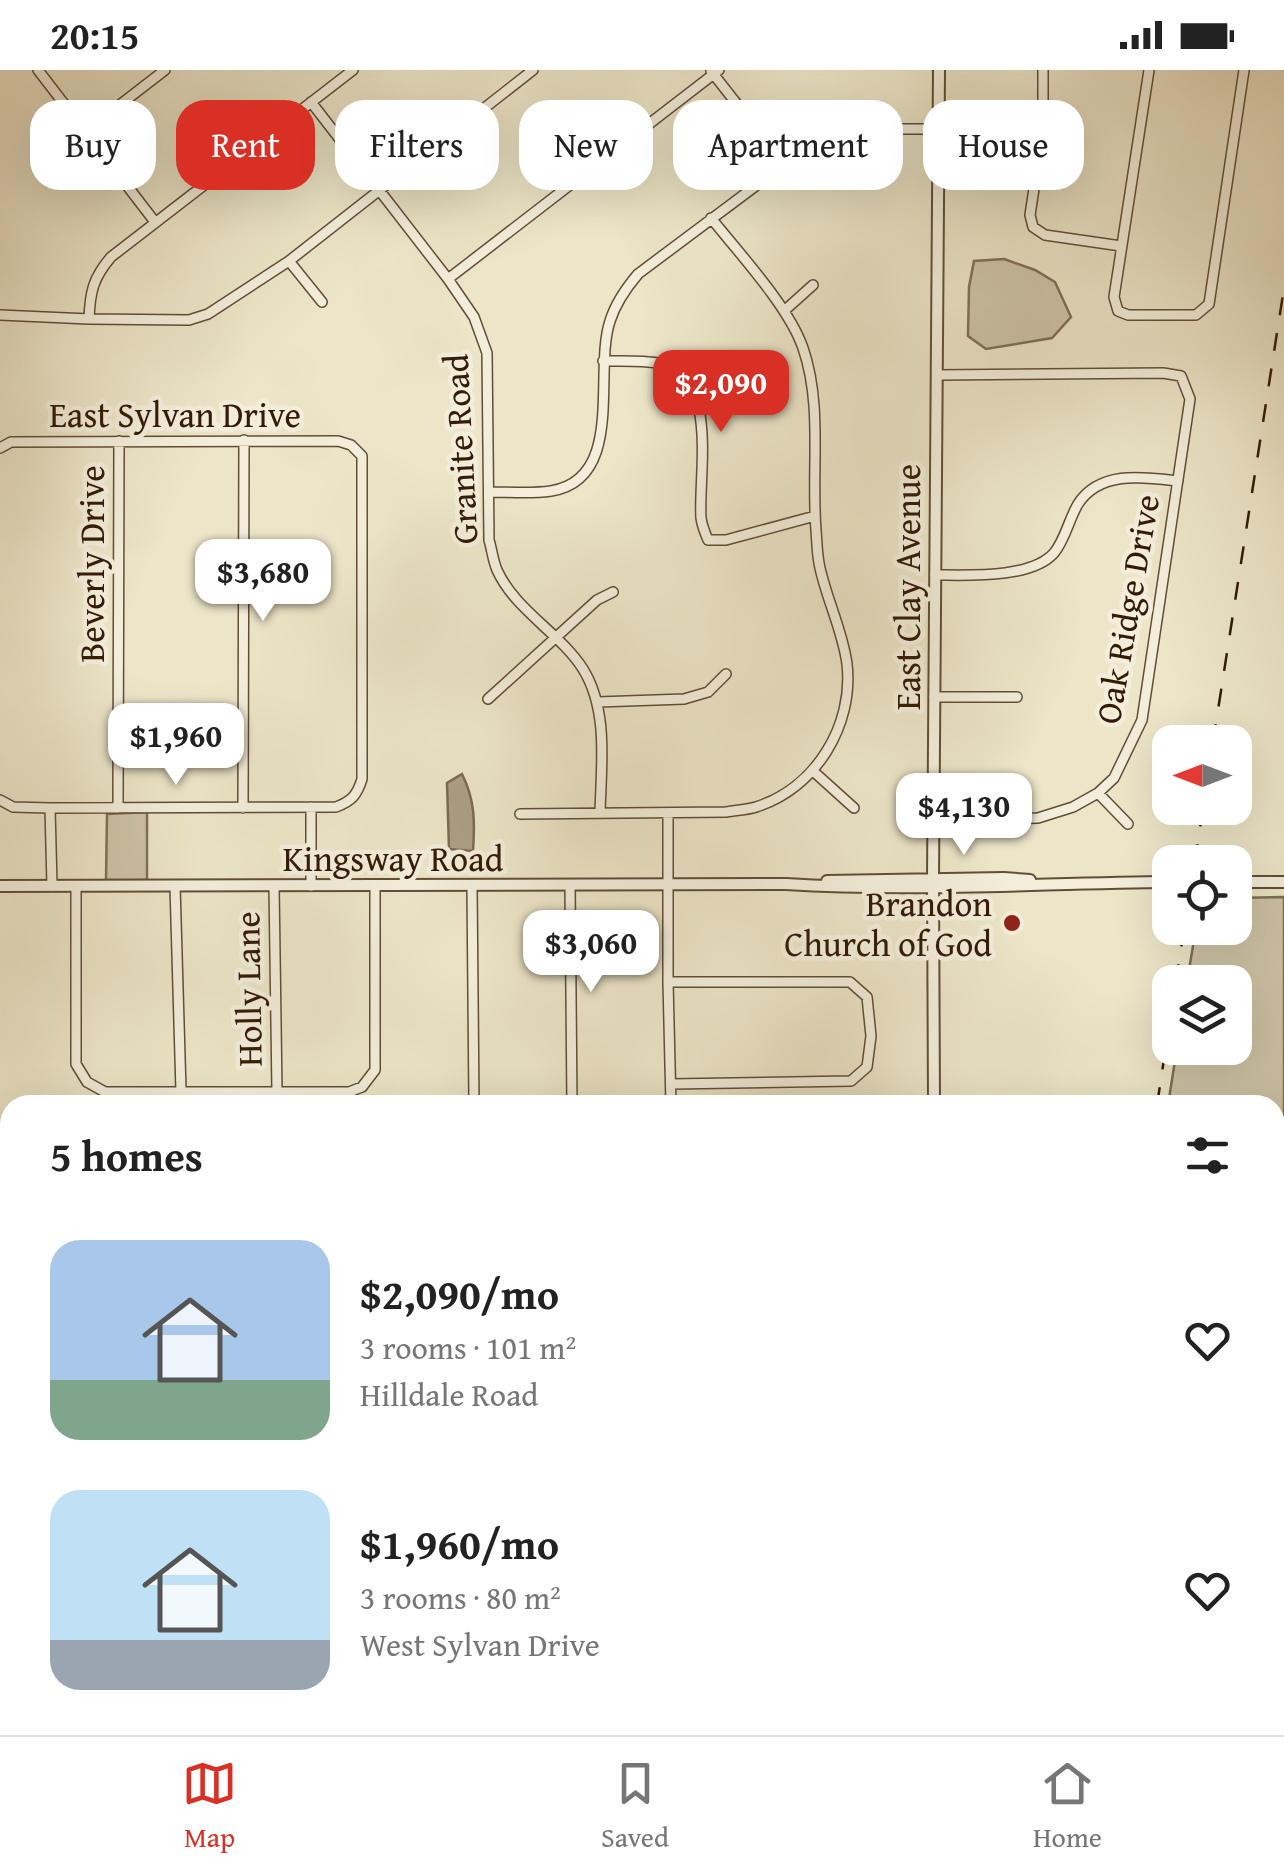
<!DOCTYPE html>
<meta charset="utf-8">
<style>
:root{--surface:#fff;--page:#f2f2f2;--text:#222;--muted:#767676;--line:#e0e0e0;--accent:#d93025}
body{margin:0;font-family:"Gentium Book Plus",serif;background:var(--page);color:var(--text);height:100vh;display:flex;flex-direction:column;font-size:38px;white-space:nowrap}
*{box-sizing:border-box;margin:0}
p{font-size:32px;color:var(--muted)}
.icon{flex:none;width:55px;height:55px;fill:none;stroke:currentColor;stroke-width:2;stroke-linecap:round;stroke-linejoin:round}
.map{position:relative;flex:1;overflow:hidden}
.panel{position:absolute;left:0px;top:1025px;width:1285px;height:640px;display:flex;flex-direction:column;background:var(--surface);border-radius:30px 30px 0 0;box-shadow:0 10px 40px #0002}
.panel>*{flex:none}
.banner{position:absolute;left:30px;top:30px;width:1225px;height:90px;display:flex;gap:20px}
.needle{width:65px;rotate:270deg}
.tools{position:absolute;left:1152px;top:655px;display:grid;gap:20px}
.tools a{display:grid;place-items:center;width:100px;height:100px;border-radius:20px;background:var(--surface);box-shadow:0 10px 40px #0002;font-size:50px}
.price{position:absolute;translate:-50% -85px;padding:0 22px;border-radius:20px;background:#fff;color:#222;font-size:32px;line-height:65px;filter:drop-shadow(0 2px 5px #0008)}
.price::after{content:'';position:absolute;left:50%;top:60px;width:30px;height:22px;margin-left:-15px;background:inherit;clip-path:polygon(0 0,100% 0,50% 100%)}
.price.on{background:var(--accent);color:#fff}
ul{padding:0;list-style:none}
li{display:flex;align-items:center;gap:30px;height:250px;padding:0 50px}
li span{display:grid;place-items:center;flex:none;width:280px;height:200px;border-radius:30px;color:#555}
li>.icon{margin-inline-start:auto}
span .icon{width:120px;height:120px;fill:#fffc;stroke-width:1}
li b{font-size:42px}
h2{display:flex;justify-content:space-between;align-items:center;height:120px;padding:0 50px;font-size:42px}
.pill{padding:0 35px;border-radius:30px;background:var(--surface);box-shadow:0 10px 40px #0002;font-size:35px;line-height:90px}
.pill.on{background:var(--accent);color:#fff}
.status{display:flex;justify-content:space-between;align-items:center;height:70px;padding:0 50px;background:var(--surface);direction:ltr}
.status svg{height:28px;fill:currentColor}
.tab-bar{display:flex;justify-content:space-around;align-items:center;height:140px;border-top:2px solid var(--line);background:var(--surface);font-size:28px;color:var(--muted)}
.tab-bar a{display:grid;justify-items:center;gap:5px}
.tab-bar .on{color:var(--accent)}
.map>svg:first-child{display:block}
</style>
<div class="status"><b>20:15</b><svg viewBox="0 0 49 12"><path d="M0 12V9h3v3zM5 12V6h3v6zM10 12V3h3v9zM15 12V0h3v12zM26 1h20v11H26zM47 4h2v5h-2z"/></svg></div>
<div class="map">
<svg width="1284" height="1665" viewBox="0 0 1284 1665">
<rect width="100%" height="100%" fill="#ece5c8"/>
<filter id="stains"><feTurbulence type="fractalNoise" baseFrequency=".002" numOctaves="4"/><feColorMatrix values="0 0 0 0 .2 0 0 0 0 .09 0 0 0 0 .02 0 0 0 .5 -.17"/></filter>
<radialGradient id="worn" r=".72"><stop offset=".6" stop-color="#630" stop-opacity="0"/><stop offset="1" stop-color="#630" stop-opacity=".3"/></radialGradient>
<path fill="#cdc3a7" stroke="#806f56" stroke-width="2.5" d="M1004 189 1035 200 1055 212 1071 247 1052 268 986 279 968 266 969 217 974 191Z
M147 742V810H106L107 744Z
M1284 827V1369H1275V1035H1168L1177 978H1235V912H1187L1196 858H1235V828Z"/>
<path fill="#ada086" stroke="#7c6b53" stroke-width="2.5" d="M462 704C475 730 475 752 473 781L449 779 447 713Z"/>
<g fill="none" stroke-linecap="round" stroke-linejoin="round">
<defs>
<path id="minor" d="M38 0 155 152
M1043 0V59L1030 145 1033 157 1045 165 1121 176
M1149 0 1114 227 1118 241 1128 245H1196L1209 234 1244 0
M711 1 784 94
M311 32 448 209 474 247 487 283 489 470C492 480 493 491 497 500 515 540 560 563 583 599 609 641 601 697 600 743
M86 61 165 0
M289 191 322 232
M448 209 719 0
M784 241 813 215
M0 245 89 249 189 250 208 244 289 191 533 0
M89 249C90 222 93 208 111 187L353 0
M603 291C621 291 641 290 658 293 720 304 698 404 701 448 702 456 705 463 708 470H726L815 446
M0 378 11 372 338 371 351 375 362 386V709C357 725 352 731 336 737L50 738 13 737 0 730
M489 422C509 422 531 424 551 421 626 409 593 302 610 251 615 235 627 217 638 204L813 73 843 62 864 59H1043
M935 505C967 505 1031 509 1054 483 1065 470 1069 449 1078 434 1100 400 1144 407 1178 411
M934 627H1017
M488 629 597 530 613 522
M598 632 684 629 708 622 726 604
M813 701 854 738
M1098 723 1128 754
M311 737V816
M50 738 52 816
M118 738 119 371
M243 738 244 370
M668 743V912L671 1035
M520 744 726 742C736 740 747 740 756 737 816 718 854 655 847 594 843 562 827 530 820 498 817 486 817 473 816 460 811 400 823 336 803 278 789 237 739 183 711 148
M933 750 1038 748 1073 737 1098 723 1114 708 1142 650 1190 329 1181 306 1163 303 937 305
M472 815 474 1035
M570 815 572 1035
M76 816V994L87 1012 105 1022H349L362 1017 375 1000V815
M175 816 181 1021
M274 816 277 1022
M668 912H850L867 927 871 966 867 997 851 1011 672 1014
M0 1340H10
M1275 1419H1284
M84 1655V1665
M1177 1655 1179 1665
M308 1665V1655
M422 1665V1655
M1273 1665V1655"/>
<path id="tertiary" d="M827 811 1004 808 1030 810
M1235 812H1284
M0 816 786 814C914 822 1042 813 1170 812
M934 1035 933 809 939 0
M932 1665V1655"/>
</defs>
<use href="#minor" stroke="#614e36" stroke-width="12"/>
<use href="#tertiary" stroke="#614e36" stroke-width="14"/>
<use href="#minor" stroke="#f3eedb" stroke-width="9"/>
<use href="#tertiary" stroke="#f3eedb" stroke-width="10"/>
<path stroke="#331b06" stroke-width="2.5" stroke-dasharray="18 18" stroke-linecap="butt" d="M1213 672 1284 218
M1195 792 1203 738
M1176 912 1184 858
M1157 1035 1170 950
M1059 1665 1060 1655"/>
</g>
<circle fill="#8f2418" stroke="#f3eedb" stroke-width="4" cx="1012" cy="853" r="10"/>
<g text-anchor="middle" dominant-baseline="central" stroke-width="9" stroke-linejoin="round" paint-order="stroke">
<g font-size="35" fill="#331b06" stroke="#f3eedb">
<text x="175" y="344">East Sylvan Drive</text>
<text transform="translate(460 379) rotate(-93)">Granite Road</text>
<text transform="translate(91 494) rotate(-90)">Beverly Drive</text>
<text transform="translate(907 517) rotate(-90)">East Clay Avenue</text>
<text transform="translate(1127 539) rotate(-80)">Oak Ridge Drive</text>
<text x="393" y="788">Kingsway Road</text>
<text transform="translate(248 919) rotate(-91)">Holly Lane</text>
</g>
<g font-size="35" fill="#331b06" stroke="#f3eedb" text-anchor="end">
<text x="992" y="833">Brandon<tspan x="992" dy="40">Church of God</tspan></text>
</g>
</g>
<rect width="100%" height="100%" filter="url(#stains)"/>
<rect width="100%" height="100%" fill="url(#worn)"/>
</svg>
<div class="tools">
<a><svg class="needle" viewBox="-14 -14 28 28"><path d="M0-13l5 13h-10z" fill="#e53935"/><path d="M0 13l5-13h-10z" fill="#767676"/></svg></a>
<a><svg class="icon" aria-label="locate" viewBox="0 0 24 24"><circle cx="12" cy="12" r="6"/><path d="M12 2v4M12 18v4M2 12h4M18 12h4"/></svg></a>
<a><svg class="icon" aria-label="layers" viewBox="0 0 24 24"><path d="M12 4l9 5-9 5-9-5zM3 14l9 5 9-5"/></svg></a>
</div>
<b class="price on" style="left:721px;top:365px">$2,090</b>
<b class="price" style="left:263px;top:554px">$3,680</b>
<b class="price" style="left:176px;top:718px">$1,960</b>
<b class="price" style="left:964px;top:788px">$4,130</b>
<b class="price" style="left:591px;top:925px">$3,060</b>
<div class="banner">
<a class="pill">Buy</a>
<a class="pill on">Rent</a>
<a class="pill">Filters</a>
<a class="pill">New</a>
<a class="pill">Apartment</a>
<a class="pill">House</a>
</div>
<section class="panel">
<h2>5 homes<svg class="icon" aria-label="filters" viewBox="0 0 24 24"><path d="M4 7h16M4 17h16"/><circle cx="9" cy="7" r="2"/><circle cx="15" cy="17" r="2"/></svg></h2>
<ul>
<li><span style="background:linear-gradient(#a9c7e8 70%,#7fa58c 0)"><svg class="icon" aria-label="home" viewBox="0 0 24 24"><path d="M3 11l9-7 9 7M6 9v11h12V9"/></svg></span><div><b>$2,090/mo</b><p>3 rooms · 101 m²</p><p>Hilldale Road</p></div><svg class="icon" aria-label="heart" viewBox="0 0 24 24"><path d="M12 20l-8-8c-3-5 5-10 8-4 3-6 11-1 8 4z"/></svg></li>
<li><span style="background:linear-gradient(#bfe0f5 75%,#9aa5b1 0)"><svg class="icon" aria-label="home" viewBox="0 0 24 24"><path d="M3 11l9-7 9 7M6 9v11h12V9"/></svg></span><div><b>$1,960/mo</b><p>3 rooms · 80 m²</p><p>West Sylvan Drive</p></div><svg class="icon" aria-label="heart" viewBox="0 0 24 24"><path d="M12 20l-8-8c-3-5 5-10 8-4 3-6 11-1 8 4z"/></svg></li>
</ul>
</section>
</div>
<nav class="tab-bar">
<a class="on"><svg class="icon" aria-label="map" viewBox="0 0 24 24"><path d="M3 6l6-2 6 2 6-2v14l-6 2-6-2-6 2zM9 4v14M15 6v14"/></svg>Map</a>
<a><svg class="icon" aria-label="saved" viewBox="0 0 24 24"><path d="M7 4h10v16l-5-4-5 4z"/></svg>Saved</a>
<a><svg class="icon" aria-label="home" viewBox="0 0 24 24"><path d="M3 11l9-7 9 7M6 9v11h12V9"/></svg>Home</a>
</nav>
